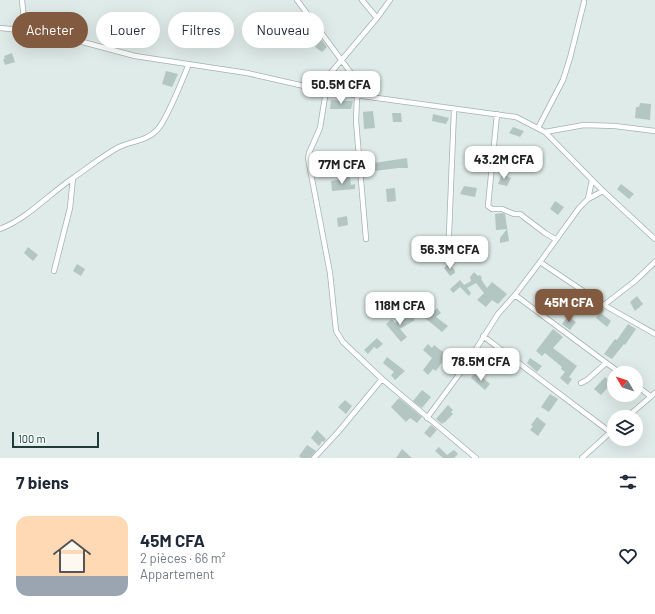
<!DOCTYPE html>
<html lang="fr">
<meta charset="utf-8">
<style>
:root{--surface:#fff;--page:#f6f6f7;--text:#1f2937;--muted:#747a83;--line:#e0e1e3;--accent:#825a40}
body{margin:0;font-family:Barlow,sans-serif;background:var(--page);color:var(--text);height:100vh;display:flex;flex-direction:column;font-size:15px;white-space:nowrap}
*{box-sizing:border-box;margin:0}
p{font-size:13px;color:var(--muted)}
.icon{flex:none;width:22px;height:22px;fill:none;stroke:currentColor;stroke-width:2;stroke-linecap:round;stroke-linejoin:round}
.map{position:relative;height:458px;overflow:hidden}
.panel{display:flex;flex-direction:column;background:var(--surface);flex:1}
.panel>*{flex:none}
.banner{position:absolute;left:12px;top:12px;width:400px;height:36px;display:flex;gap:8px}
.needle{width:26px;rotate:309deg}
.fabs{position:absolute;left:607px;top:366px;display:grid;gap:8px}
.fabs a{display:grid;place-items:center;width:36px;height:36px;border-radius:50%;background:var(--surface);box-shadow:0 4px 16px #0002;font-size:20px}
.scale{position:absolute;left:12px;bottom:10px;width:87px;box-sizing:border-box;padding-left:4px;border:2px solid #1f3c39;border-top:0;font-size:11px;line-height:14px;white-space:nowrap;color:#1f3c39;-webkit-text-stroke:3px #eff8f5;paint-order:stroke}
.price{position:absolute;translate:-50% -34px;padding:0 9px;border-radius:8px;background:#fff;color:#222;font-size:13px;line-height:26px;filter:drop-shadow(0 1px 2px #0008)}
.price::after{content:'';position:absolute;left:50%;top:24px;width:12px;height:9px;margin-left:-6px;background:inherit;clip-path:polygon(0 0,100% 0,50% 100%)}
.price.current{background:var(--accent);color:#fff}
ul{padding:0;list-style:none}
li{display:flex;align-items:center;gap:12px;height:100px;padding:0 16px}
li+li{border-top:1px solid var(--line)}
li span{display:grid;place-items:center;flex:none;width:112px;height:80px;border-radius:12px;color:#555}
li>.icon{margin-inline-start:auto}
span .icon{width:48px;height:48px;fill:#fffc;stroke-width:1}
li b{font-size:17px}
h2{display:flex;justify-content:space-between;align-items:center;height:48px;padding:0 16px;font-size:17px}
.chip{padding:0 14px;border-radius:18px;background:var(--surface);box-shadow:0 4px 16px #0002;font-size:14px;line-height:36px}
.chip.current{background:var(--accent);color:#fff}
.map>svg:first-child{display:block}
</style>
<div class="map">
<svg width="655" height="458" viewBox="0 0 655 458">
<rect width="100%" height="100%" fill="#dfebe8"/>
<path fill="#b4c6c1" d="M295 22 308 25 304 35 292 34Z
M321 39 327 47 322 52 315 47Z
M12 53 15 62 5 65 3 59H5L4 56Z
M166 71 178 74 172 87 162 84Z
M331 100 353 101 351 109H330Z
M640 103 651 104 650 120 635 118 636 107H639Z
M373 111 375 128 364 129 363 112Z
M392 113H401L402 122H393Z
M433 114 449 118 446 124 432 121Z
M513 127 524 131 520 137 509 133Z
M350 156 349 167 338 168V158Z
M407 158 408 168H398L375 171 374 163Z
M502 174 511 178 507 186 498 184Z
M343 177H350L351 185 355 184V189L332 191 331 181 343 179Z
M621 184 634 194 629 199 617 189Z
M464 186 477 188 475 197 460 194Z
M395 188 396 201 387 202 386 189Z
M555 201 564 207 558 215 550 209Z
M502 213 505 214 509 241 500 243V238L507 229 496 230 495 214Z
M347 216 348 225 338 227 337 218Z
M423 239 438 241 437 252 422 250Z
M28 247 38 255 33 261 24 253Z
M77 264 85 269 81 276 73 271Z
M448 264H450L455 271V273L450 276 444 268Z
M474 272 478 276 480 275 482 278 481 279 487 288 492 282 507 294 498 304 492 300 486 307 477 300 484 293 476 283 467 288 471 293 469 296 460 287 453 293 450 289 460 280 464 285 471 281 470 277Z
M637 296 643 304 635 311 630 302Z
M599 306 604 310 602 314 611 321 607 327 596 318 599 313 596 310Z
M437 308 441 313 436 317 448 326 442 332 425 318Z
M409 313 415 320 400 329 407 337 401 342 386 324 392 319 395 323Z
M568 316 576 322 570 330 562 324Z
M628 324 636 329 625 345 624 344 612 359 604 354 615 339 617 340Z
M553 329 563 337 553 348 577 366 569 377 572 379 568 385 560 378 565 372 561 369 562 367 545 353 542 356 536 351Z
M377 338 383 344 377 349 374 347 368 354 364 350Z
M428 344 432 348 434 345 447 355 436 371 433 369 428 375 423 370 432 358 423 350Z
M387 357 405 371 395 380 391 375 394 372 383 363Z
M530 358 542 366 537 372 527 363Z
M474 374 481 379 482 377 490 384 485 390 471 378Z
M605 377 612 383 601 395 594 389Z
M422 390 431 397 422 408 413 401Z
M550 394 558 399 549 412 541 407Z
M399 398 422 417 417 423 410 418 406 422 391 407Z
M345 400 352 406 346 414 338 407Z
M448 405 453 410 451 412 453 414 444 423 443 422 442 424 436 419Z
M537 417 546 424 538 436 530 430 533 426 531 425Z
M431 425 437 430 430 438 424 433Z
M317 430 326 439 324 442 322 441 319 446 311 438Z
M307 445 316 451 310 458H301L299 456Z
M439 447 447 455 454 450 458 454 454 458H443L435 451Z
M402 449 412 458H396Z"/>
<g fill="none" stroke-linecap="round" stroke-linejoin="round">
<defs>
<path id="street" d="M22 0 25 30
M297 0 368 96
M362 0 377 18
M0 28 49 33 135 56 247 73 326 91 516 117 545 132 603 191 655 239
M318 88 377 18 390 0
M326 91 320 128 309 153 308 158 330 273 336 331 343 342 382 379
M346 94 353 76
M357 96 356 121 366 239
M497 114 488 206 492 209H502L514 214H520L545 233 555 239
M538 128 563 80 570 58 584 2
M545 132 584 125 615 126 655 131
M588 199 603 191
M0 229C27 219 49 194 73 178
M446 256 449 234 454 110
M540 262 604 305 655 334
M54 271 70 208 73 178C88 168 102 156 119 147 131 141 147 141 157 130 168 118 182 80 189 64
M515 295 620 373
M604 305 635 281 655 262
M483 336 610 432
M581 383 587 380 606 363
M636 385 650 396
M627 417 655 393
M427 418 466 365 498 314 515 295 540 262 579 208 588 199 592 180
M314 458 339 431 382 379 476 458
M582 458 614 429"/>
</defs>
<use href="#street" stroke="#a2b3b0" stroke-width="6"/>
<use href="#street" stroke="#fff" stroke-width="4.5"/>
</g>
</svg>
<div class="fabs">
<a><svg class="needle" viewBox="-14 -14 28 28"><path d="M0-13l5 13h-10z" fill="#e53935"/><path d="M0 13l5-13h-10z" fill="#747a83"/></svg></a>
<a><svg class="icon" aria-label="layers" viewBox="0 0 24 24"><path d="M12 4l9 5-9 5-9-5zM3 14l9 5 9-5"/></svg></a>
</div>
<div class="scale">100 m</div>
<b class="price" style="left:341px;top:105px">50.5M CFA</b>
<b class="price" style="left:504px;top:180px">43.2M CFA</b>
<b class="price" style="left:342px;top:185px">77M CFA</b>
<b class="price" style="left:450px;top:270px">56.3M CFA</b>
<b class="price current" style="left:569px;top:323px">45M CFA</b>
<b class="price" style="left:400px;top:326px">118M CFA</b>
<b class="price" style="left:481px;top:382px">78.5M CFA</b>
<div class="banner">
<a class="chip current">Acheter</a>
<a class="chip">Louer</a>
<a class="chip">Filtres</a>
<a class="chip">Nouveau</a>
</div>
</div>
<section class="panel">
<h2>7 biens<svg class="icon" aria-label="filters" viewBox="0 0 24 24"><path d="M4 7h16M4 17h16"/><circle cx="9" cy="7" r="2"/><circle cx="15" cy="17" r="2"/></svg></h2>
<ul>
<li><span style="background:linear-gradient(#ffd9b3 75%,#9aa5b1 0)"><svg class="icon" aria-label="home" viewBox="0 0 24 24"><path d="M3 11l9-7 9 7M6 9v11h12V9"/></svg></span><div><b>45M CFA</b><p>2 pièces · 66 m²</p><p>Appartement</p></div><svg class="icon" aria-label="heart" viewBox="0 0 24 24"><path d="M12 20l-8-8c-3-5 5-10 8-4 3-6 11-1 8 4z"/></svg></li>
</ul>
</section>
